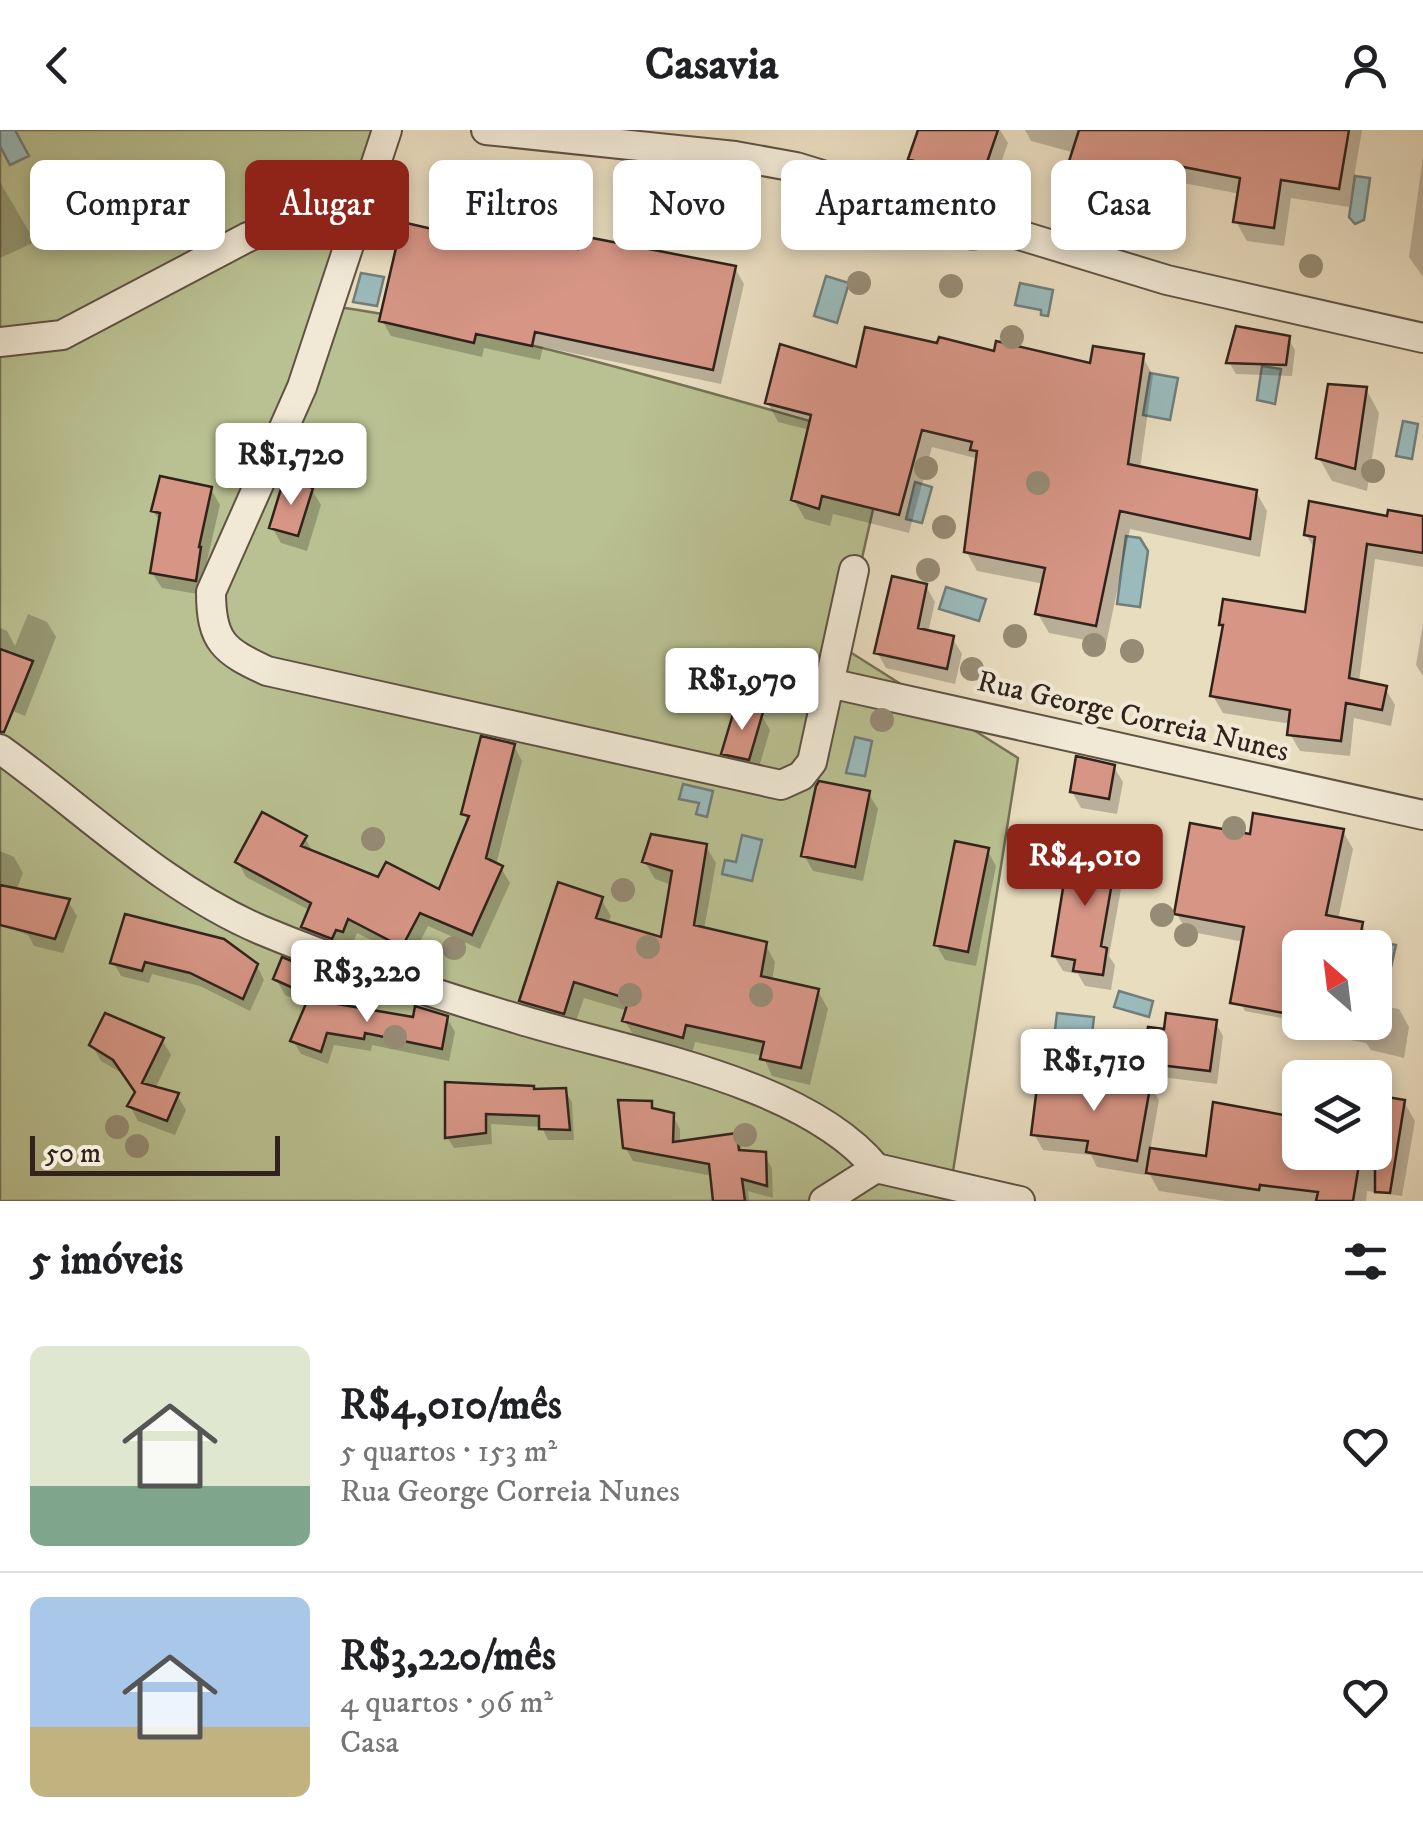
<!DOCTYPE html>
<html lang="pt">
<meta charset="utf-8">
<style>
:root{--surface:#fff;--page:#f6f6f6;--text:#202124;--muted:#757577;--line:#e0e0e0;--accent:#8f2418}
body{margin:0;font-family:"IM FELL DW Pica",serif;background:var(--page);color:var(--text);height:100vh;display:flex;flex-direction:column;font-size:38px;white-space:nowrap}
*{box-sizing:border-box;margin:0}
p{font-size:32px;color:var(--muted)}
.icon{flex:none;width:55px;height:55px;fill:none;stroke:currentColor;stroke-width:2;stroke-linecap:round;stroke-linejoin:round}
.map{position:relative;height:1071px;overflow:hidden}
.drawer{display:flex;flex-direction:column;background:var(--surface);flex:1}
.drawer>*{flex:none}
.hud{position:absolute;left:30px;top:30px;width:1365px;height:90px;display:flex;gap:20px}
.needle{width:65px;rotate:332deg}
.tools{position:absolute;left:1282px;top:800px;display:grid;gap:20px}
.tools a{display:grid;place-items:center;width:110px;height:110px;border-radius:15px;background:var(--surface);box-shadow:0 5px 15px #0003;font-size:50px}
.scale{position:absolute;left:30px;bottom:25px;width:250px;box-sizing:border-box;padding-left:10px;border:5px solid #31231b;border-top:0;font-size:28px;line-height:35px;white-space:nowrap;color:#31231b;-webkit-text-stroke:8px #f1e9d6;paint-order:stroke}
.price{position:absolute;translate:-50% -85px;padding:0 22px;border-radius:10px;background:#fff;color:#222;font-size:32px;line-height:65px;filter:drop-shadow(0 2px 5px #0008)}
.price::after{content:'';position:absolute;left:50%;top:60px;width:30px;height:22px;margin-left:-15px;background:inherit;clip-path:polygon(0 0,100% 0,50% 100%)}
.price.active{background:var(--accent);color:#fff}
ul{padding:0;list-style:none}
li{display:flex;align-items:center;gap:30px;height:250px;padding:0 30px}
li+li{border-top:2px solid var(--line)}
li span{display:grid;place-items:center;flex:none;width:280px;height:200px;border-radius:15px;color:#555}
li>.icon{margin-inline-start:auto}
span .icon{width:120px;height:120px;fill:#fffc;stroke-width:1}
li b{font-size:42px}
h2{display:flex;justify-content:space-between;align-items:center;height:120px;padding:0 30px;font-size:42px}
.pill{padding:0 35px;border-radius:15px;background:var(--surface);box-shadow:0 5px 15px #0003;font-size:35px;line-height:90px}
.pill.active{background:var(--accent);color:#fff}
header{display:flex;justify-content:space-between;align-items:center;height:130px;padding:0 30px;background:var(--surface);font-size:45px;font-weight:700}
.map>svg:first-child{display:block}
</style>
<header><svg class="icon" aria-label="back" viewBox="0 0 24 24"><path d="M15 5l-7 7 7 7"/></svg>Casavia<svg class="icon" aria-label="person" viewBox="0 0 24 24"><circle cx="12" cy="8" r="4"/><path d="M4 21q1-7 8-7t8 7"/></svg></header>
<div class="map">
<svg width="1423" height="1071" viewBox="0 0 1423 1071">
<rect width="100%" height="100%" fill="#e9ddc0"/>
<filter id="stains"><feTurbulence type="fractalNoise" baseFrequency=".002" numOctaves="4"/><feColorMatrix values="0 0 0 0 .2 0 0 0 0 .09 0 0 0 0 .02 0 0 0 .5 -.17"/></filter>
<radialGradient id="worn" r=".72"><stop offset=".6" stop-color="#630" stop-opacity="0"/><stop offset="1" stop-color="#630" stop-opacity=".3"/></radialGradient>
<path fill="#b9c091" stroke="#757256" stroke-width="2.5" d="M0 0H396L339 177C526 205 707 263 888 313L842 517 1018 628 951 1054 982 1071H0Z"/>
<path fill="#9ababb" stroke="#707e7b" stroke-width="2.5" d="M0 0H15L29 26 10 35 0 16Z
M1355 46 1370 48 1364 90 1355 94 1349 87Z
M361 143 384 147 377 176 353 172Z
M826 146 849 153 837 193 814 186Z
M1020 153 1053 160 1048 186 1041 185V180L1015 175Z
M1262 236 1281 239 1275 274 1257 270Z
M1150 243 1178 248 1170 290 1143 285Z
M1403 291 1418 294 1412 329 1396 326Z
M915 352 932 357 922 393 906 389Z
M1126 406 1140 408 1148 421 1140 477 1117 474Z
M946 457 986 469 979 491 939 479Z
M855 607 872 611 865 646 846 643Z
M683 654 713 661 707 687 696 684 699 673 679 669Z
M742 705 762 710 752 751 722 744 725 730 736 732Z
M1374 811 1396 815 1387 855 1375 853Z
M1119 861 1153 871 1149 887 1114 877Z
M1057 883 1094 887 1092 904 1055 900Z"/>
<path fill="#0003" d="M921 0H1000L1008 13 989 67 920 45 911 29Z
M1025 0H1362L1349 77 1291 68 1284 116 1247 111 1236 92 1240 64 1173 51 1170 75 1113 94 1109 106 1069 93 1058 74 1075 23 1031 11Z
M1423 27V147L1409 127Z
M0 52 35 112 0 128Z
M519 116 735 138 744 154 721 254 543 217 540 230 484 218 482 227 391 206 382 190Z
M1288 208 1295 220 1292 246 1236 244 1229 232Z
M939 216 1092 236 1142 226 1153 245 1140 339 1256 362 1267 381 1260 427 1130 399 1106 514 1049 503 1038 484 1044 454 977 441 966 421 979 329 932 317 909 403 833 384 830 396 805 389 794 370 810 300 778 292 768 273Z
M1366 259 1379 283 1367 361 1332 351 1319 328Z
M211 359 220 375 207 431 204 465 162 458 152 443 161 393 153 381Z
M312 360 321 375 307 421 281 413 272 397Z
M1423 388V437L1375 429 1359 552 1385 558 1395 575 1391 596 1354 588 1350 626 1300 621 1290 604 1291 594 1223 583 1213 566 1225 500 1221 494 1307 485 1316 421 1306 405 1389 389Z
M926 456 935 472 928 503 953 509 962 524 955 554 886 538 877 522Z
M28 484 47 492 56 507 25 586 5 578 0 569V498L7 501 15 516Z
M1423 494V546L1416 535Z
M761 584 770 600 757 644 732 639 723 623Z
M514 616 522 631 496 735 501 738 510 753 480 819 428 796 411 830 357 803 352 816 344 813 340 823 313 812 304 797 311 781 246 747 238 732 305 708 314 724 379 750 440 762 469 692 464 684Z
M1114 637 1123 652 1117 684 1081 678 1072 662Z
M869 664 878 679 863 751 813 741 804 725Z
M1343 701 1353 719 1338 790 1361 794 1372 812 1371 818H1300V892H1375V875L1399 879 1409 897 1404 928 1371 920 1366 913 1303 901 1297 891 1245 881 1235 864 1244 812 1187 801 1176 783 1252 707Z
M706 716 716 733 704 800 765 814 775 832 772 851 818 861 828 879 810 955 772 946 763 926 695 912 692 924 635 908 625 891 628 881 584 868 573 900 531 888 521 871 601 769 611 786 608 794 663 810 672 755 655 749 645 732Z
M987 720 996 736 976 836 945 830 936 814Z
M0 721 14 727 23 743 16 761 68 771 77 786 63 823 34 816 28 805 0 794Z
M1115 726 1124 742 1109 826 1115 835 1111 860 1085 856 1078 844 1063 841 1054 826Z
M126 787 257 836 264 850 250 881 200 856 152 844 149 853 121 846 113 832Z
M317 844 326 859 320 874 415 890 447 888 455 902 449 931 372 915 371 921 334 915 328 934 301 924 293 911 308 875 285 865 276 849Z
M1215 892 1223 906 1217 954 1153 946 1145 932 1166 902Z
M162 910 171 925 155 959 177 965 186 980 175 1005 138 991 130 976 137 964 125 945 101 931 92 915Z
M448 954 534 962 565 961 572 972 574 1010H548L542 997 491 994 492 1014 454 1018 447 1007Z
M1150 954 1159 970 1150 1021 1208 1029 1300 990V1022H1375V967L1404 972 1415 991 1402 1066 1367 1061 1366 1071H1225L1159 1061 1146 1038 1145 1045 1097 1037 1091 1025 1043 1020 1034 1004 1100 959Z
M651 974 655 981 673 986 680 999V1013L736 1006 744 1023 764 1025 772 1038 773 1068 748 1061 749 1071H716L713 1046 633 1031 625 1017Z"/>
<path fill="#d69585" stroke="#31231b" stroke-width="2.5" d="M918 0H998L980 53 908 29Z
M1079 0H1349L1339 59 1281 50 1274 98 1233 92 1240 48 1163 33 1160 56 1103 75 1099 88 1055 75Z
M402 92 458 105 459 99 517 113 519 105 578 119 582 106 736 136 713 240 535 202 532 216 476 204 474 213 379 191Z
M1236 196 1290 206 1286 235 1226 233Z
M865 197 937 213 939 207 994 221 996 211 1090 233 1093 216 1144 224 1128 334 1257 360 1250 409 1120 381 1096 496 1035 484 1045 438 964 422 977 321 970 320 972 312 922 300 899 385 822 366 819 379 791 370 811 285 765 273 780 214 856 237Z
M1328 254 1367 257 1355 339 1316 328Z
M160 346 212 357 199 417H201L196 451 150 443 160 383 151 381Z
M284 349 313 358 298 406 269 398Z
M1309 371 1387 386 1388 380 1423 386V423L1367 414 1349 548 1387 556 1382 580 1346 573 1341 611 1287 605 1290 580 1210 566 1223 495H1219L1223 469 1305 482 1315 407 1304 405Z
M892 446 927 454 918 498 954 506 947 539 874 523Z
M0 519 33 531 4 602H0Z
M736 574 763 582 749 630 721 624Z
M481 606 515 614 486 728 503 736 472 805 420 783 402 817 348 789 343 802 336 800 332 809 301 797 311 773 235 732 262 682 307 706 301 716 378 747 386 732 439 759 469 686 461 684Z
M1076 626 1115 635 1109 669 1070 662Z
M819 651 870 661 855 737 801 726 816 656Z
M1253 683 1344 699 1326 785 1363 792 1358 818H1300V886L1230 873 1244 797 1174 784 1190 693 1250 704Z
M651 704 707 714 694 795 767 812 761 846 819 859 801 938 760 929 764 912 686 895 683 908 622 891 629 869 574 852 564 884 519 871 558 752 603 767 596 788 661 807 672 741 642 732Z
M955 711 989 718 968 822 934 815Z
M1070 715 1117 724 1101 816 1107 818 1103 845 1073 841 1075 830 1052 826Z
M0 755 70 769 55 809 0 795Z
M125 784 224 809 258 834 243 869 190 843 145 832 142 841 110 833Z
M282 827 319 842 309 865 273 849Z
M308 869 413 887 415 876 448 886 442 919 365 903 364 909 327 903 321 922 290 911Z
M105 883 164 908 142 953 179 963 167 991 127 976 135 962 113 930 89 915Z
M1166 883 1217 890 1210 941 1142 933 1148 897 1164 899Z
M1100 943 1151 952 1137 1031 1086 1022 1088 1011 1031 1005 1038 949 1098 956Z
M445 952 534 956V959L566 958 570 1000 539 999V986L486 984V1003L445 1008Z
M1375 965 1405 970 1390 1063 1375 1062Z
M618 970 652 971V978L674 983 673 1012 737 1003 739 1020 766 1022 767 1056 742 1049 745 1071H713L709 1034 623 1018Z
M1213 972 1300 988V1022H1361L1353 1071H1316L1318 1062 1260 1055 1259 1060 1146 1043 1150 1018 1206 1026Z"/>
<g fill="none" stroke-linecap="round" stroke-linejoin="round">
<defs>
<path id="minor" d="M387 0 302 257 211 462C211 512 224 521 267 541L781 655 801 646 812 632 854 440
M486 0 735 26 796 37 1167 150 1423 208
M0 212 62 205 248 107 318 80 339 74H360
M829 553 1423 685
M0 619C85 680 163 758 261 800 345 835 431 863 518 889 625 922 804 950 876 1038
M876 1038 1020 1071
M824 1071 876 1038"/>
</defs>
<use href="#minor" stroke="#5f5244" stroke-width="32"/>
<use href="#minor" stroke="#f1e9d6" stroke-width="28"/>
</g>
<g fill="#968c75">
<circle cx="973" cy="109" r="12"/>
<circle cx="1311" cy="136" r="12"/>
<circle cx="859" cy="153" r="12"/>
<circle cx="951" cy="156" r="12"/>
<circle cx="1012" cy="207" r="12"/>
<circle cx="926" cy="338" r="12"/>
<circle cx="1373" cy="341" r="12"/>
<circle cx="1038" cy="353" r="12"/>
<circle cx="944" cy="397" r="12"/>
<circle cx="928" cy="440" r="12"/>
<circle cx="1015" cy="506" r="12"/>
<circle cx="1094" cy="515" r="12"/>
<circle cx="1132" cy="521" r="12"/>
<circle cx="972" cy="539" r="12"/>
<circle cx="882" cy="590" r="12"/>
<circle cx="1234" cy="698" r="12"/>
<circle cx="373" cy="709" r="12"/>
<circle cx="623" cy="760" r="12"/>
<circle cx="1162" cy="785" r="12"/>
<circle cx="1186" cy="805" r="12"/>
<circle cx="648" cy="817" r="12"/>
<circle cx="454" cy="818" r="12"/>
<circle cx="630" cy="865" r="12"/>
<circle cx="761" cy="865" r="12"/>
<circle cx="395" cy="907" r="12"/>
<circle cx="117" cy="997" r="12"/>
<circle cx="745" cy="1005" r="12"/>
<circle cx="137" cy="1016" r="12"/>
</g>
<g text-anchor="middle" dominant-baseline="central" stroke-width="8" stroke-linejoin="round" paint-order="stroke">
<g font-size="30" fill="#31231b" stroke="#f1e9d6">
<text transform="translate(1133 587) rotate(13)">Rua George Correia Nunes</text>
</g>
</g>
<rect width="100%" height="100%" filter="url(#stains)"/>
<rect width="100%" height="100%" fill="url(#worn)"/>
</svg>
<div class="tools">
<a><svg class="needle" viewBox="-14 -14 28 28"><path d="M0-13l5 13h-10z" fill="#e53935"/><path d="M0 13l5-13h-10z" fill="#757577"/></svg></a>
<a><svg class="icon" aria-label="layers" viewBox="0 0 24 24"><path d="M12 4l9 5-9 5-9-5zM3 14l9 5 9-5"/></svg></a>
</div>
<div class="scale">50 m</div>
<b class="price" style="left:291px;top:378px">R$1,720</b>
<b class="price" style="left:742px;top:603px">R$1,970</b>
<b class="price active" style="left:1085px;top:779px">R$4,010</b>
<b class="price" style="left:367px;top:895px">R$3,220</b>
<b class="price" style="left:1094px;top:984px">R$1,710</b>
<div class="hud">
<a class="pill">Comprar</a>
<a class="pill active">Alugar</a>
<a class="pill">Filtros</a>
<a class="pill">Novo</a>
<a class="pill">Apartamento</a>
<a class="pill">Casa</a>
</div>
</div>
<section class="drawer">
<h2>5 imóveis<svg class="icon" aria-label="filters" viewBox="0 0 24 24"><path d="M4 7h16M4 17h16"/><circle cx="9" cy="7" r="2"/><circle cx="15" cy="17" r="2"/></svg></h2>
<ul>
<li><span style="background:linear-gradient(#dfe7d0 70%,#7fa58c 0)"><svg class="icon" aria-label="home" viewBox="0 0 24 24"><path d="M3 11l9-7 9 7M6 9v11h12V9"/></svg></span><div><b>R$4,010/mês</b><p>5 quartos · 153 m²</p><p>Rua George Correia Nunes</p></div><svg class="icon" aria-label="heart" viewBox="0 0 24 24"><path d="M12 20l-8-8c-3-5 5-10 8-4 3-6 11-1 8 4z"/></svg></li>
<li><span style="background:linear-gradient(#a9c7e8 65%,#c2b280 0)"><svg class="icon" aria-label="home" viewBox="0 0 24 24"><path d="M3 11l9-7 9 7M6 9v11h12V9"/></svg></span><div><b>R$3,220/mês</b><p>4 quartos · 96 m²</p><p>Casa</p></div><svg class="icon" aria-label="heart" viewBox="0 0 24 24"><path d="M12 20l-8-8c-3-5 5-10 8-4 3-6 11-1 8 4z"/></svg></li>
</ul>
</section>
